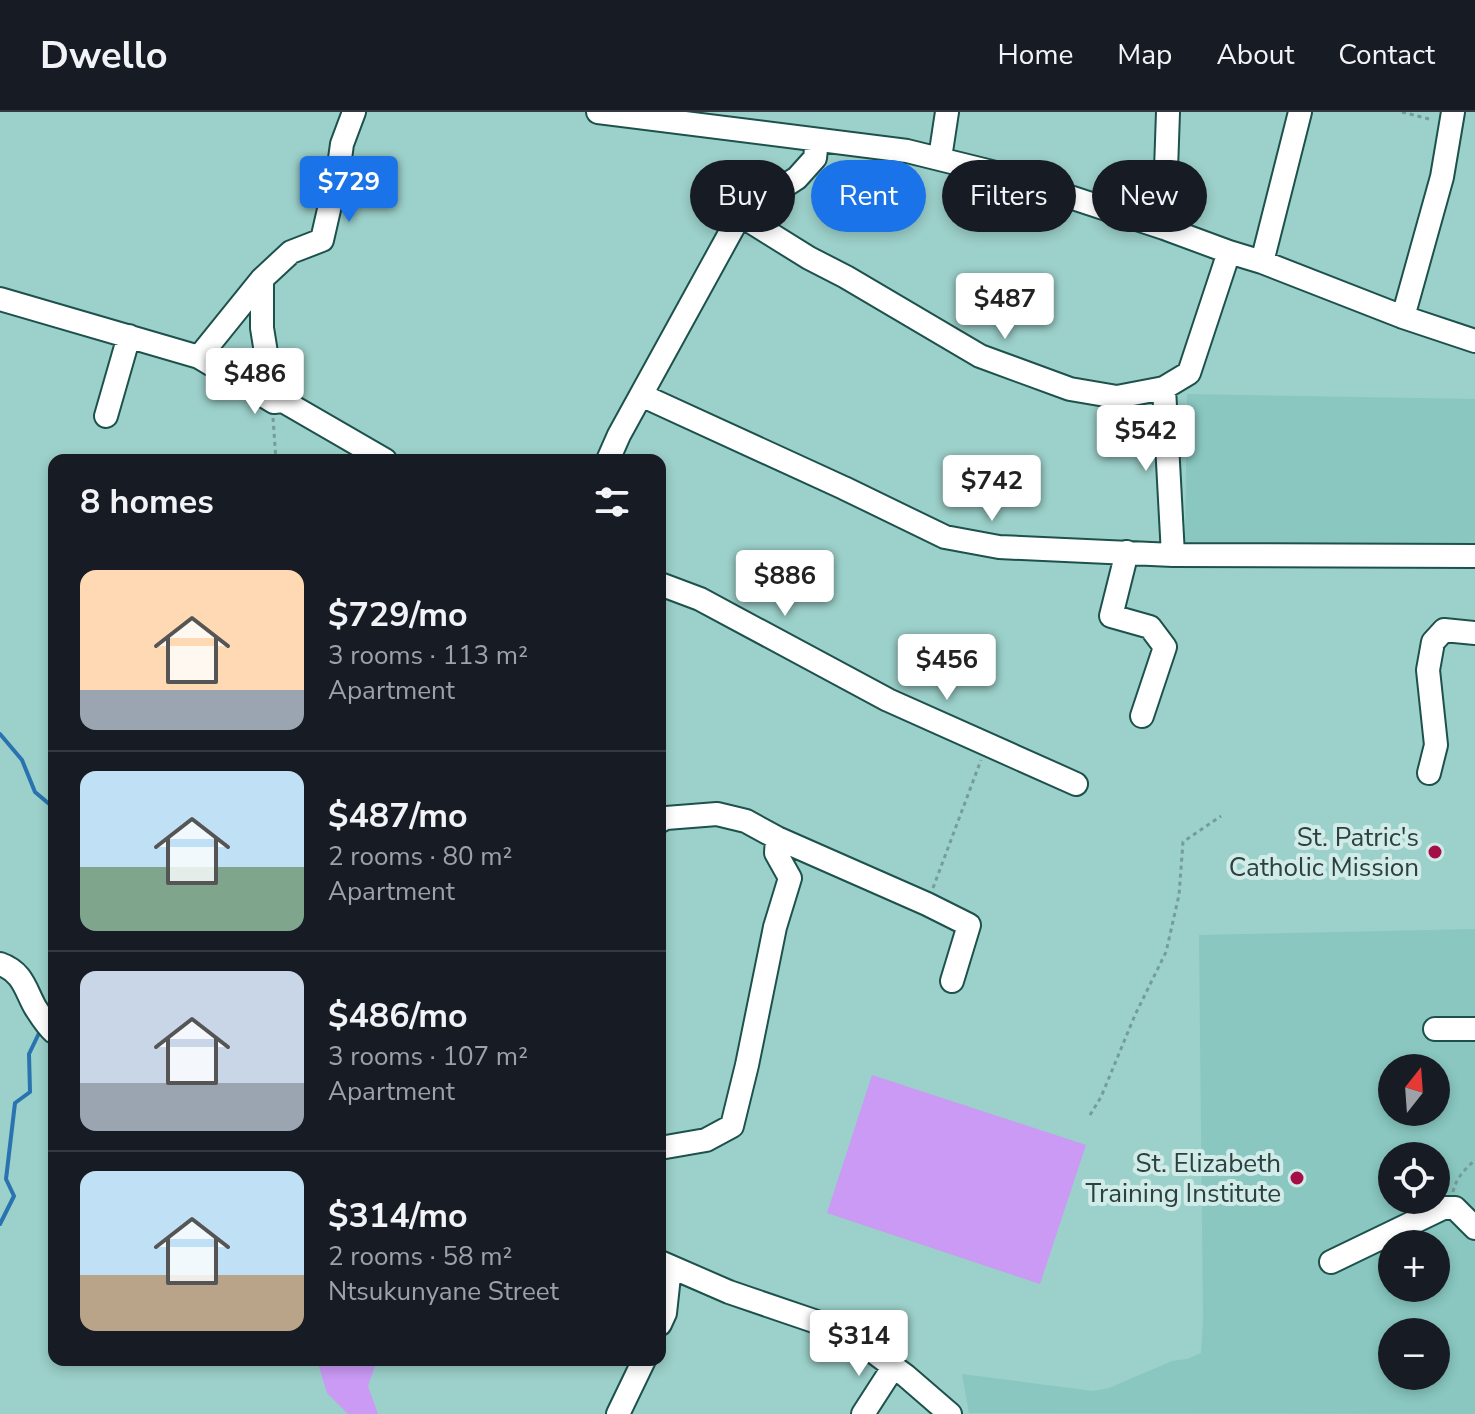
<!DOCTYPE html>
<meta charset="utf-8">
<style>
:root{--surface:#171b24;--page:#20242c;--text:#f1f3f6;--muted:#9ea1a6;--line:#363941;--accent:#1a73e8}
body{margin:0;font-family:"Nunito Sans",sans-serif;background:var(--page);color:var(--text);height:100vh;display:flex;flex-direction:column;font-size:30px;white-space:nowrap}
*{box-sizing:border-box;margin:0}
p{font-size:26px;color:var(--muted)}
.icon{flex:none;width:44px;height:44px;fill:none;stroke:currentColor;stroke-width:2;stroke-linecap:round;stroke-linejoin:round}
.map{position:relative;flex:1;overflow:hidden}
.sheet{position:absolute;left:48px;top:342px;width:618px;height:912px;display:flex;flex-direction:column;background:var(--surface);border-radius:16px;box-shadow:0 4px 12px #0003}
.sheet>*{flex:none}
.guide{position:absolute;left:690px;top:48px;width:664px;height:72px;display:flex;gap:16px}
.needle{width:52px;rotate:17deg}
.tools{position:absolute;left:1378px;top:942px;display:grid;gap:16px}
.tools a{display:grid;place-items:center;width:72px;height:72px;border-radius:50%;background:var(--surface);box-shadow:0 4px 12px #0003;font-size:40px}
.price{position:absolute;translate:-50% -68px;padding:0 18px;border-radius:8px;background:#fff;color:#222;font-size:26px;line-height:52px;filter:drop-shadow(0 2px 4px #0008)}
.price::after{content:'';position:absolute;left:50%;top:48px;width:24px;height:18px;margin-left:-12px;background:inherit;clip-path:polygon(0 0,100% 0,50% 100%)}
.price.on{background:var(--accent);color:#fff}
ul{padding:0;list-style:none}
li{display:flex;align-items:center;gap:24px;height:200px;padding:0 32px}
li+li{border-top:2px solid var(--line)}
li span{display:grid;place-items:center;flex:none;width:224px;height:160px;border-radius:16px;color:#555}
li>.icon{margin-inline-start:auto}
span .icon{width:96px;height:96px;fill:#fffc;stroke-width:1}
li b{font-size:34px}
h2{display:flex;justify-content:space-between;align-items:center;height:96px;padding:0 32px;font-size:34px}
.chip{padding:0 28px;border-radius:36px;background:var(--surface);box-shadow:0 4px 12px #0003;font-size:28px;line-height:72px}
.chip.on{background:var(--accent);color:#fff}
header{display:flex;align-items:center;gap:48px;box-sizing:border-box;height:112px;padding:0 40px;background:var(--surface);border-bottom:2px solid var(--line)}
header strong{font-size:38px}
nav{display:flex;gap:44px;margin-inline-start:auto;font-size:28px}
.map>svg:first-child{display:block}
</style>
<header>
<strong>Dwello</strong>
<nav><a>Home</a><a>Map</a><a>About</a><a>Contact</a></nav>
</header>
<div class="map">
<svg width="1475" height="1302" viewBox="0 0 1475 1302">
<rect width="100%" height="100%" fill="#9cd0ca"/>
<path fill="#89c7c0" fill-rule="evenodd" d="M1187 282 1475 287V436L1185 437Z
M1475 817V1302L969 1301 962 1262 1093 1279 1109 1276 1172 1249 1187 1247 1201 1241 1203 1208 1199 823ZM1392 956H1436V1000H1392ZM1392 1044H1436V1088H1392ZM1392 1132H1436V1176H1392ZM1392 1220H1436V1264H1392Z"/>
<path fill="#ca9af5" d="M872 963 1086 1033 1040 1172 827 1101Z
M317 1248H377L368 1274 378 1302H348L327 1281Z"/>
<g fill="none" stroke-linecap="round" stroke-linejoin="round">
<path stroke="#2873b0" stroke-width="4" d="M0 622 22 648 35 680 54 696
M48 902 54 890
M0 1112 14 1084 6 1067 15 991 30 980 29 942 41 917"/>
<defs>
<path id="minor" d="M598 0 907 39 1000 62 1164 116 1229 140 1262 150 1403 205 1475 229
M940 46 947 0
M740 103 809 146 846 165 980 244 1070 277 1117 285 1164 276 1189 261 1229 140
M1164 116 1168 0
M1262 150 1300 0
M262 167V216L274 290 283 289 385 348
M0 187 199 245 274 290
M1403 205 1442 65 1453 0
M199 245 262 167 291 140 322 128 339 54 342 32 354 0
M1164 276 1173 443
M641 283 740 103 797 66 815 46 817 28
M106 304 129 224
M608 348 619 323 641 283 844 376 945 425 999 435 1173 443 1475 444
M1127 440 1111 504 1150 515 1165 535 1142 604
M660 472 700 487 888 588 1076 672
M1429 661 1436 633 1428 558 1433 530 1444 518 1475 521
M660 709 666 706 717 702 746 709 777 726 927 792 969 813 952 869
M0 852C23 860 25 877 35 895 40 903 48 915 54 920
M1435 917H1475
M660 1036 706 1028 732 1014 747 953 775 815 790 766 776 741 777 726
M660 1150 729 1180 814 1209 864 1233 906 1264 950 1302
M1331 1150 1443 1096H1455L1475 1116
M660 1212 665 1201 670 1155
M618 1302 644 1248
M863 1302 894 1254"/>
</defs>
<use href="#minor" stroke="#1d514c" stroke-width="26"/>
<path stroke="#749d99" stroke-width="3" stroke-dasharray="4 4" stroke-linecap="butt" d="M1402 0 1433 8
M273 306 276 348
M933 776 981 648
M1090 1003 1101 985 1135 903 1166 840 1179 783 1183 730 1221 704
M1453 1080C1456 1066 1465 1057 1475 1048"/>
<use href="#minor" stroke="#fff" stroke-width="22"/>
</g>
<g fill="#a50f47" stroke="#d1ebe8" stroke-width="3">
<circle cx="1435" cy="740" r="8"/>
<circle cx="1297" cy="1066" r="8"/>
</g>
<g text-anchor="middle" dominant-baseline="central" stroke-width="8" stroke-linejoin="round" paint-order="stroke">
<g font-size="26" fill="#2c413f" stroke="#d1ebe8" text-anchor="end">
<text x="1419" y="725">St. Patric's<tspan x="1419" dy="30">Catholic Mission</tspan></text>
<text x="1281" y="1051">St. Elizabeth<tspan x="1281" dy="30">Training Institute</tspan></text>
</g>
</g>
</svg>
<div class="tools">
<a><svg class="needle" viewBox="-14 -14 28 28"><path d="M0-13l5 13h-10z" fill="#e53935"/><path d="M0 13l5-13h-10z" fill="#9ea1a6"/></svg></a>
<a><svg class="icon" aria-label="locate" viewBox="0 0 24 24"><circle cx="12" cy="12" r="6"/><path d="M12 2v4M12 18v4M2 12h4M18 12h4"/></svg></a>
<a>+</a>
<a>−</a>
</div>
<b class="price on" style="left:349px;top:112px">$729</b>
<b class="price" style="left:1005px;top:229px">$487</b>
<b class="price" style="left:255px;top:304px">$486</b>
<b class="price" style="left:1146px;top:361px">$542</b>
<b class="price" style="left:992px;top:411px">$742</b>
<b class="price" style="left:785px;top:506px">$886</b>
<b class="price" style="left:947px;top:590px">$456</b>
<b class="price" style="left:859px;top:1266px">$314</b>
<div class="guide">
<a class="chip">Buy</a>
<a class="chip on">Rent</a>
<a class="chip">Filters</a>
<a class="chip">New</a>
</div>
<section class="sheet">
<h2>8 homes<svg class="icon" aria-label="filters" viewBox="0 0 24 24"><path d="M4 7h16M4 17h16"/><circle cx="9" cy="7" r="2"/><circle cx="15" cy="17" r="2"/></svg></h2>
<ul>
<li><span style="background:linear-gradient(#ffd9b3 75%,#9aa5b1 0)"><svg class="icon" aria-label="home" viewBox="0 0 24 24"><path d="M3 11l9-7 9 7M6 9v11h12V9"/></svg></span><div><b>$729/mo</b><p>3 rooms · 113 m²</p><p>Apartment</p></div></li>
<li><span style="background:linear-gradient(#bfe0f5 60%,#7fa58c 0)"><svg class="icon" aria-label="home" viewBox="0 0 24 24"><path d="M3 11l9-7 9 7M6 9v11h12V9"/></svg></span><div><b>$487/mo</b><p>2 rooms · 80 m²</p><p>Apartment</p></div></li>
<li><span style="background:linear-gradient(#c9d6e8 70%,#9aa5b1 0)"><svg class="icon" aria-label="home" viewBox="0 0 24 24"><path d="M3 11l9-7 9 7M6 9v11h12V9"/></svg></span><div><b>$486/mo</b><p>3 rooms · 107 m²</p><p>Apartment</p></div></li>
<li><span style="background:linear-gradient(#bfe0f5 65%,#b9a48a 0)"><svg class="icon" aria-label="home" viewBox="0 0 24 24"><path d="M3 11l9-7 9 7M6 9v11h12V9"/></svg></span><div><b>$314/mo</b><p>2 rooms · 58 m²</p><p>Ntsukunyane Street</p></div></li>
</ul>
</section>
</div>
